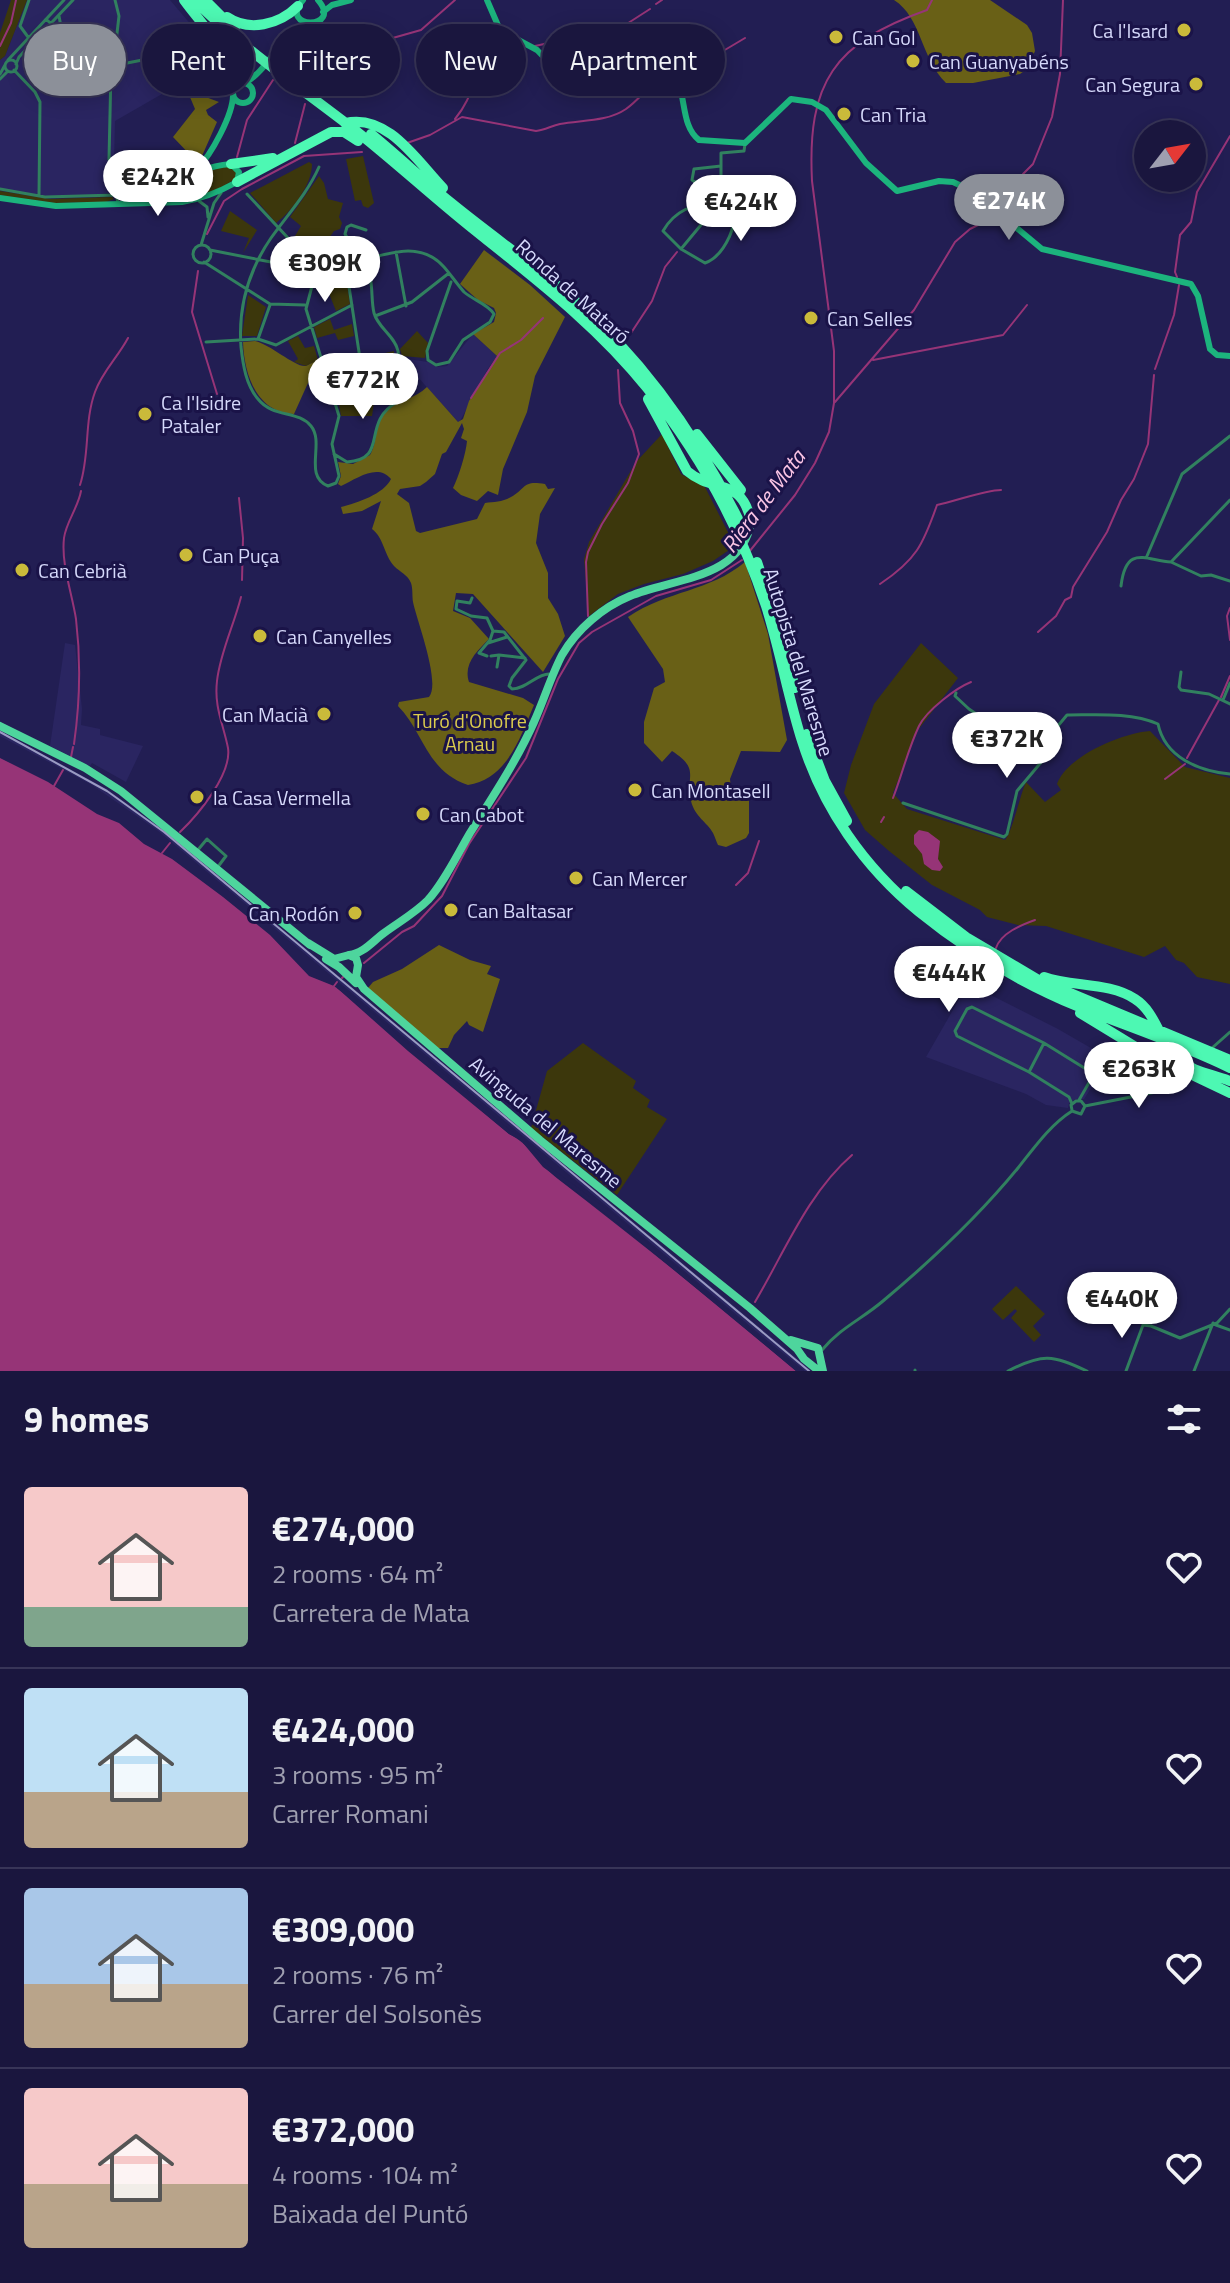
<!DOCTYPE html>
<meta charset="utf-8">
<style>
:root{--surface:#1a163e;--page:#231f45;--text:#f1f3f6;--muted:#9f9fb0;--line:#383558;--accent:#8c9099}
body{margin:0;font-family:"Titillium Web",sans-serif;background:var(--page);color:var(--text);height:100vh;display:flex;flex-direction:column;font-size:30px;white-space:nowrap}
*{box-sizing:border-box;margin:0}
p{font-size:26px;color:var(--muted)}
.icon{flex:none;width:44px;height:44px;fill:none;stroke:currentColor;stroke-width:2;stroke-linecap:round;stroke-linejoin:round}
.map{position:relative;height:1371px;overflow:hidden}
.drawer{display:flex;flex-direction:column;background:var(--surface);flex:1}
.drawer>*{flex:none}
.guide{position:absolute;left:24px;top:24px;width:800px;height:72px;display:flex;gap:16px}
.needle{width:52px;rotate:59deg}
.buttons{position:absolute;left:1134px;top:120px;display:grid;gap:16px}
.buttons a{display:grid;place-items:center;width:72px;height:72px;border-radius:50%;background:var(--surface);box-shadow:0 4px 20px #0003,0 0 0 2px var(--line);font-size:40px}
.price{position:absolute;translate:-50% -68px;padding:0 18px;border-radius:28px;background:#fff;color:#222;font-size:26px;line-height:52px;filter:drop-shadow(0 2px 4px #0008)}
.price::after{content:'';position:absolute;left:50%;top:48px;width:24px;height:18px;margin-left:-12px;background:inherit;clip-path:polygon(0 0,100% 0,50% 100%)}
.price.on{background:var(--accent);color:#fff}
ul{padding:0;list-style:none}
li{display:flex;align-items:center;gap:24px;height:200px;padding:0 24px}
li+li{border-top:2px solid var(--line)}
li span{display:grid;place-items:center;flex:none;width:224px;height:160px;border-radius:8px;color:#555}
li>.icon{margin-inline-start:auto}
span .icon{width:96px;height:96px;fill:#fffc;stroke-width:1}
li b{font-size:34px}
h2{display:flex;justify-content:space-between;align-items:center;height:96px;padding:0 24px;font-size:34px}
.pill{padding:0 28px;border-radius:36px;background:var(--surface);box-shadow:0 4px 20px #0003,0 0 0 2px var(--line);font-size:28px;line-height:72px}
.pill.on{background:var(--accent);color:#fff}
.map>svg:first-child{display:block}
</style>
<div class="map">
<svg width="1230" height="1371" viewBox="0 0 1230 1371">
<rect width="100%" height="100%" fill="#221e53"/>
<path fill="#2a2561" d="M27 0H170L210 47 225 70 162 94 115 121 114 164 119 192 60 198 0 189V60L5 56Z
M473 334 497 356 487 370 459 423 416 375 413 381 398 388 401 358 428 362 437 367 447 366Z
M65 643 75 645 82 709 81 725 100 729V735L143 746 126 782 92 763 90 766 50 746Z
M0 731 107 789 165 831 812 1371H805L768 1341 157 830 92 785 0 736Z
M973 975 975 987 1058 1029 1110 1059 1084 1099H1076L1069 1103 1068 1108 1046 1105 1026 1094 926 1057Z"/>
<path fill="#3c370c" d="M11 0H27L5 56 0 60V33Z
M363 156 374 203 368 208 363 206 361 200 355 201 346 159Z
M309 162 312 164C312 185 292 211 276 223L250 193Z
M224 166 237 169V178L212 193 179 200 174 196 176 185 181 181Z
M319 176 324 183 328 199 343 203 339 217 342 223 340 229 334 231 327 241 331 249 339 256 333 264 303 250 292 241 301 226 290 217Z
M0 191 50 199 112 197 114 199 106 202 54 203 0 195Z
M230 211 257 230 243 253 249 238 221 231Z
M336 271 346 276 350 304 336 311 324 281 333 279Z
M248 295 266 307 257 336H242Z
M330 319 334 330 352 324 354 336 338 340 335 333 317 338 314 327Z
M417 331 428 343 425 358 402 356 400 349Z
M298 336 305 348 314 346 318 360 306 366 294 362 298 359 288 341Z
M394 351 393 375 376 378 372 356Z
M347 383 352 394 362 400 375 396 372 416H341L337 394Z
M662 434 681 474 705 487 735 546 713 561 683 574 644 584 618 594 589 616 584 559 589 542 636 462Z
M921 643 958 678 918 730 893 793 907 809 1005 840C1012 833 1020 795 1026 782L1045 802 1061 790 1057 784C1067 756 1122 733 1150 731L1185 767 1230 778V984L1197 977 1184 963 1176 960 1165 946 1144 957 1046 926 1018 925 987 917 980 910 932 885 889 851 865 830 844 793 851 765 874 704Z
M583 1043 636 1081 633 1088 650 1100 647 1107 667 1119 617 1195 531 1128 547 1071Z
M1016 1286 1045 1314 1033 1326 1041 1335 1034 1342 1011 1318 1017 1311 1015 1309 1003 1320 992 1309Z"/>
<path fill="#696016" d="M894 0H990L1027 25 1032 33 1035 51 1027 69 1020 74 973 83H946C920 57 922 18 894 0Z
M187 90 219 102 206 110 208 115 217 122 202 156 196 161 173 137 195 109Z
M484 250 530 285 565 317 535 376 527 412 503 469 498 495 488 491 477 501 461 495 453 488C459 476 466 453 467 441L461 438 464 429 462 423 446 452 442 454 435 474 426 482 420 486 400 489 397 494 409 503 416 531 420 533 477 519 485 503C494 502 503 502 511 497 527 488 522 480 545 484L548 489 555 488 540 514 536 543 548 573V598L558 614 565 636 543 672 473 594 456 593 453 611 470 618 489 639C477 651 463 664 469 682L523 698 534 705C520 738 507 779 468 785 426 771 424 732 398 706L399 702 429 697C441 683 417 621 413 602 412 596 413 589 411 583 408 575 400 572 394 566 384 555 384 538 372 529L381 501 362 511 343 514 341 507C357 503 384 494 391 479 377 463 357 479 341 486L338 484 341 476 338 462 353 464 370 455C378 442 374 422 386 411 398 400 415 399 427 387L458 422 463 419 469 401 497 356 473 334 494 322 496 313 494 308 478 300 460 284Z
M255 341C270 344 296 368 306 366 307 366 317 360 318 360L322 371 308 383 294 414C256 413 244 373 243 342Z
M745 562 768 634 787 740 780 752 741 751 730 779 731 789 749 792V833L746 838 726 847 718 845C716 841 715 837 713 833 707 822 695 817 691 801 685 775 701 770 672 751L662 762 644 743V722L654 688 665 682 663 669 628 617C668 590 709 592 745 562Z
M439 945 470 960 491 966 487 974 500 979 483 1032 469 1025 467 1021 454 1035 448 1048H438L368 988 373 982 402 969Z"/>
<path fill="#963477" d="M0 758 48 782 97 814 119 823 144 844 172 859 223 897 270 935 309 976 334 986 342 992 509 1134C530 1144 540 1165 558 1179 639 1241 718 1305 796 1371H0Z
M919 830 928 832 940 841 938 859 943 867 940 871 932 870 924 864 922 854 914 844V835Z"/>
<path fill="#221e53" d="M339 985 511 1131 522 1136 520 1140 509 1134 408 1051 337 988Z
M525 1140 546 1164 613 1214 800 1371H796L610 1217 543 1167 523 1143Z"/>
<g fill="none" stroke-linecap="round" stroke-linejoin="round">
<path stroke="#963477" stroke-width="2" d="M656 4 662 0
M0 46 11 23 16 0
M535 46 622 27 650 9
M288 63 306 33
M676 69 708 60 745 38
M315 84 327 66 342 56 368 45 421 30 455 0
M455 119C486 81 461 61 524 49
M295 143 305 104
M407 143 430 135 462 117 536 131C545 130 551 126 560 124 581 120 607 122 626 109 643 97 648 83 669 75
M237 157 247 120 273 80
M1000 209 1023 174 1033 164 1052 117 1060 74 1063 0
M207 234 224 201 242 189 304 156 362 152
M198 271 192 312 217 394
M1177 277 1175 272 1180 235 1191 222 1197 192 1230 136
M631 333 652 301 665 267 677 252
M873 360 1003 335 1027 305
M1155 369 1174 315 1179 285
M471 398 500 353 521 340 543 318
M835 402 914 310 955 242 970 229 996 216
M80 485C90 455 84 422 95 392 102 372 118 357 128 338
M239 498 243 538 242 580
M749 552 795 495 815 463 829 432 834 403V351L812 181C807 82 834 43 927 10L932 0
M880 584C916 560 923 545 937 505 956 501 985 490 1001 490
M1230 608 1227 616 1230 640
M588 616 586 562 588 552 602 524 628 483 639 454 633 431 620 403 618 370
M1038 632 1056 616 1065 600 1071 597 1073 587 1107 532 1121 500 1134 479 1148 444 1154 375
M1221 697 1230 676
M74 744C80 702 81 661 76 619 72 593 61 564 64 538 66 522 78 508 81 491
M71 757 73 747
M1187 758 1219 700
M1165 779 1185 764
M54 786 63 770
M893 798C902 775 908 749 919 726 927 710 956 688 971 682
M881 822 884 817
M180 832C198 815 232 774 228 748 223 723 214 707 217 681 220 653 234 625 241 597
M162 853 170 843
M736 885 748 873 759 841
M996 948C1001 933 1021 925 1035 920
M364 963 402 932 414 926 442 896 469 844 526 758 558 679 579 643 592 632 656 596 711 580 742 560
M342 978 343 977
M334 986 337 982
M755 1302C784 1253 808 1193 852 1155"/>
<path stroke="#31815f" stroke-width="3" d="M59 16 62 32
M46 19 92 63 108 66
M28 37 20 26 29 0
M173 52a6 6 0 1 1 12 0a6 6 0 1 1-12 0Z
M114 59 119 16 115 0
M8 60 64 0
M5 66a6 6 0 1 1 12 0a6 6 0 1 1-12 0Z
M119 63 114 70 108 65 113 59 122 64 173 54
M16 64 19 57 73 0
M14 70 35 92 40 102 39 196
M111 70 109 159 118 203
M0 74 5 65
M0 79 8 71
M720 179 695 182 692 180 694 169 721 166
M0 189 45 197 116 195 125 201
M247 194 302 253 337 269 363 264
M199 201 207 207 208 217
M716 203C693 204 675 210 663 231L681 249 705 263C732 254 750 193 721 179
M201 245 214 203 221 193
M193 254a9 9 0 1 1 18 0a9 9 0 1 1-18 0Z
M681 249 715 208 721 179V153L744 151 745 144
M210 250 276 263 319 262
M396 252 406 306
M367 259C395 251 423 243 444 267 451 275 457 284 464 292 473 300 488 304 494 314L490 322 463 340 449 362 436 365 428 360 427 351 451 282
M204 262 270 304 305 305
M318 263 306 309 339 416 332 444 339 476 336 483 328 486C303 476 325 443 311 426 298 410 273 418 258 399 246 385 243 365 241 347 238 308 249 270 271 238 288 214 307 194 319 167
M375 316 412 302 449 273
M258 339 270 305
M206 342 258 339 276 345 352 305
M332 391 358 372 361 365 346 267
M334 454 347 462C390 459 360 423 397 402 392 384 401 368 398 351 395 336 378 328 374 313 370 297 375 276 363 264L367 259 364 250 348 239 345 234 347 227 351 225 366 230
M1147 556 1182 474 1230 436
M1171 562 1201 576 1211 575 1230 581
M1121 586C1126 543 1147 561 1171 562L1230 500
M472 598 470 603 457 601 456 609 471 616 487 618 493 631
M493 631 504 632 526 660 512 678 509 686 512 689C527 689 536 674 549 674
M488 643 507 637
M487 656 479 653 490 640 493 631
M491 656 499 655
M497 667 499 655 525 658
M1181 672 1179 687 1181 690 1209 694 1230 704
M956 693 955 696 969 709 1043 760
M1223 700 1230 683
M903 803 1004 837 1007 834 1017 791 1043 760 1057 727 1067 715C1096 715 1131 712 1158 724 1165 757 1198 771 1230 774
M197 851 207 839 226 856 217 868
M1212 1048 1230 1032
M1029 1072 1044 1043
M1072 1104 1069 1097 1029 1072 957 1036 955 1031 967 1009 972 1007 1044 1043 1094 1074 1079 1100
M1085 1106 1156 1092 1166 1088 1181 1075
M1072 1110 1071 1105 1076 1101H1081L1085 1106
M1072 1111 1081 1114 1085 1106
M1216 1325 1230 1330
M822 1350C840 1328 862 1319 883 1301 932 1260 977 1218 1018 1168 1034 1148 1050 1125 1072 1111
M915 1371V1370
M1008 1371C1043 1353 1052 1355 1087 1371
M1126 1371 1143 1325 1151 1326 1180 1338 1217 1323 1230 1309
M1194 1371 1213 1323"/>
<path stroke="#1cb47d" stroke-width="6" d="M303 0C277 30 344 30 318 0
M487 0 500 30 537 50 563 77 577 85 598 88 659 69H669C689 87 678 124 699 140L745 143 791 99 812 102 826 110 866 163 897 191 939 181 953 182 972 191 1042 249 1191 284 1198 296 1210 349 1217 355 1230 356
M323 12 332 5 351 0
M245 83C270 69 280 33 308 24
M233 93a10 10 0 1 1 20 0a10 10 0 1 1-20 0Z
M197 169C211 155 233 115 233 95
M0 198 56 206 182 202C202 199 219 192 237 182L239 172 231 164C188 167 171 195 134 203"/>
<path stroke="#4ed59d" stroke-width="8" d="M0 726 85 768 121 791 310 945
M308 943 334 959 349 955 356 958 358 965 356 977 364 989 540 1140 750 1308 797 1349 804 1359 819 1371
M349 955C363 954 373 941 384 933 399 922 415 913 428 900 445 881 457 855 470 833 493 796 516 762 534 722 544 700 551 676 562 655 577 629 603 607 630 596 673 578 743 579 751 521
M326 959 339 967 356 983
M791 1340 818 1348 823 1371"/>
<path stroke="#4df8b3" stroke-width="10" d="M184 0C202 25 233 55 235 86
M194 0C245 50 295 84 351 127 396 162 437 201 482 236 542 284 600 329 647 388 699 453 740 527 766 606 780 650 788 697 802 741 823 808 864 867 919 912 967 951 1021 983 1079 1007 1129 1027 1181 1044 1230 1068
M205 0 235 30
M227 17C249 32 279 25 298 6
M345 123C388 113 417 161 443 188
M371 134C398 156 423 180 450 202 489 234 531 263 570 296 643 359 699 439 741 525
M231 164 273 158
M237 182 331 132H344L358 141
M648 399 687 471C714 494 741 476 751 521
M697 434 741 490
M757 562 777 620 795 688
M807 734 825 781 847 821
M906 891 966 937 1037 979 1230 1060
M1044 977C1072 987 1109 982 1135 999 1157 1013 1159 1042 1178 1059 1193 1072 1212 1074 1230 1081
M1080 1013 1144 1052 1230 1093"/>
<path stroke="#9a9bc3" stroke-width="2" d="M0 732 107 791 164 832 809 1371"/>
</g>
<g fill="#caba3a" stroke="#1a1348" stroke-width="3">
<circle cx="1184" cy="30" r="8"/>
<circle cx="836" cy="37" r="8"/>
<circle cx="913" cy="61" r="8"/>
<circle cx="1196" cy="84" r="8"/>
<circle cx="844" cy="114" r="8"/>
<circle cx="811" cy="318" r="8"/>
<circle cx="145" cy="414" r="8"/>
<circle cx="186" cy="555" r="8"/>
<circle cx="22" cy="570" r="8"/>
<circle cx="260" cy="636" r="8"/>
<circle cx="324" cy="714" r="8"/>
<circle cx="635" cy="790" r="8"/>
<circle cx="197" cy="797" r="8"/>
<circle cx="423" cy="814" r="8"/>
<circle cx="576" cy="878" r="8"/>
<circle cx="451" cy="910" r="8"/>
<circle cx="355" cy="913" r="8"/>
</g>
<g text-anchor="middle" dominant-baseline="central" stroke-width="6" stroke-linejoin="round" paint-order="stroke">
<g font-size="20" fill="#d6d9fb" stroke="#1a1348" text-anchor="start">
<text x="1168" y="30" text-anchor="end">Ca l'Isard</text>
<text x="852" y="37">Can Gol</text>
<text x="929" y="61">Can Guanyabéns</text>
<text x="1180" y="84" text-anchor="end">Can Segura</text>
<text x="860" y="114">Can Tria</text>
<text x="827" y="318">Can Selles</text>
<text x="161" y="402">Ca l'Isidre<tspan x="161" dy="23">Pataler</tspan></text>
<text x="202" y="555">Can Puça</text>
<text x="38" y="570">Can Cebrià</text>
<text x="276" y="636">Can Canyelles</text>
<text x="308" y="714" text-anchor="end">Can Macià</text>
<text x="651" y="790">Can Montasell</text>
<text x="213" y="797">la Casa Vermella</text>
<text x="439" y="814">Can Cabot</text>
<text x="592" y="878">Can Mercer</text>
<text x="467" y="910">Can Baltasar</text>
<text x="339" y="913" text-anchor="end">Can Rodón</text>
</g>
<g font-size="20" fill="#d6d9fb" stroke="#1a1348">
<text transform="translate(573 291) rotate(42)">Ronda de Mataró</text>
<text transform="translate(799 662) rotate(73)">Autopista del Maresme</text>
<text transform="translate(546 1122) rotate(40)">Avinguda del Maresme</text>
</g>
<g font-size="20" fill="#dccc4d" stroke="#1a1348">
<text x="470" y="720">Turó d'Onofre<tspan x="470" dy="23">Arnau</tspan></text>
</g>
<g font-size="22" font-style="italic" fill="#fac5e5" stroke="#1a1348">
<text transform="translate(763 501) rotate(-53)">Riera de Mata</text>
</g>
</g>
</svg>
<div class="buttons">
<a><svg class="needle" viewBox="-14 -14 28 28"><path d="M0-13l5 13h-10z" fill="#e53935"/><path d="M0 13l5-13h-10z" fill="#9f9fb0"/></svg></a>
</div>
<b class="price" style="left:158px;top:218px">€242K</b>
<b class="price on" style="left:1009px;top:242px">€274K</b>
<b class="price" style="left:741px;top:243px">€424K</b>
<b class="price" style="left:325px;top:304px">€309K</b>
<b class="price" style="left:363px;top:421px">€772K</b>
<b class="price" style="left:1007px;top:780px">€372K</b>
<b class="price" style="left:949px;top:1014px">€444K</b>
<b class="price" style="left:1139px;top:1110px">€263K</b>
<b class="price" style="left:1122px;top:1340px">€440K</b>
<div class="guide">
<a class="pill on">Buy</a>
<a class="pill">Rent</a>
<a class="pill">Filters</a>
<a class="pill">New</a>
<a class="pill">Apartment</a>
</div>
</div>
<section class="drawer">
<h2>9 homes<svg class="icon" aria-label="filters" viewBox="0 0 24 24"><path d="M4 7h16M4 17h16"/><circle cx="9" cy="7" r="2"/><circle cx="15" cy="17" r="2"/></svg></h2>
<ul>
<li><span style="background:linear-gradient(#f6c9c9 75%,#7fa58c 0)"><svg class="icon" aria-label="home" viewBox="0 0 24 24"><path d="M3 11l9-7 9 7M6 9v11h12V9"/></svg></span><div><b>€274,000</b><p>2 rooms · 64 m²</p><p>Carretera de Mata</p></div><svg class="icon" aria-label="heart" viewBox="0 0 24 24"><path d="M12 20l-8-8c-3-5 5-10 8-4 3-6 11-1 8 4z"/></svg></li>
<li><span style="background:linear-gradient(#bfe0f5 65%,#b9a48a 0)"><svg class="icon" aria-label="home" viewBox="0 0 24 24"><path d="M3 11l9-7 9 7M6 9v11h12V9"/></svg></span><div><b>€424,000</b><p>3 rooms · 95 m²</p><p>Carrer Romani</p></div><svg class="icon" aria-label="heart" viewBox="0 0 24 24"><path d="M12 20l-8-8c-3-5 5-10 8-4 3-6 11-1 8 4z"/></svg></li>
<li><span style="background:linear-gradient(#a9c7e8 60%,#b9a48a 0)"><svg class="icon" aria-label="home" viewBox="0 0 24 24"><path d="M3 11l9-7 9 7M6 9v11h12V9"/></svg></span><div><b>€309,000</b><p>2 rooms · 76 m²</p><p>Carrer del Solsonès</p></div><svg class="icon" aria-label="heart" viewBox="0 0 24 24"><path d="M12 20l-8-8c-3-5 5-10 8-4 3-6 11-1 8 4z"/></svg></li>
<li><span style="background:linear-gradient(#f6c9c9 60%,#b9a48a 0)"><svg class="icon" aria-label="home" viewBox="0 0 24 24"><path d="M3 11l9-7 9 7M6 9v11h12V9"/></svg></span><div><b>€372,000</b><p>4 rooms · 104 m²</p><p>Baixada del Puntó</p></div><svg class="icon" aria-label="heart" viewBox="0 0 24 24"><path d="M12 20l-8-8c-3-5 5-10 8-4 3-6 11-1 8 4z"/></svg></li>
</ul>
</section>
